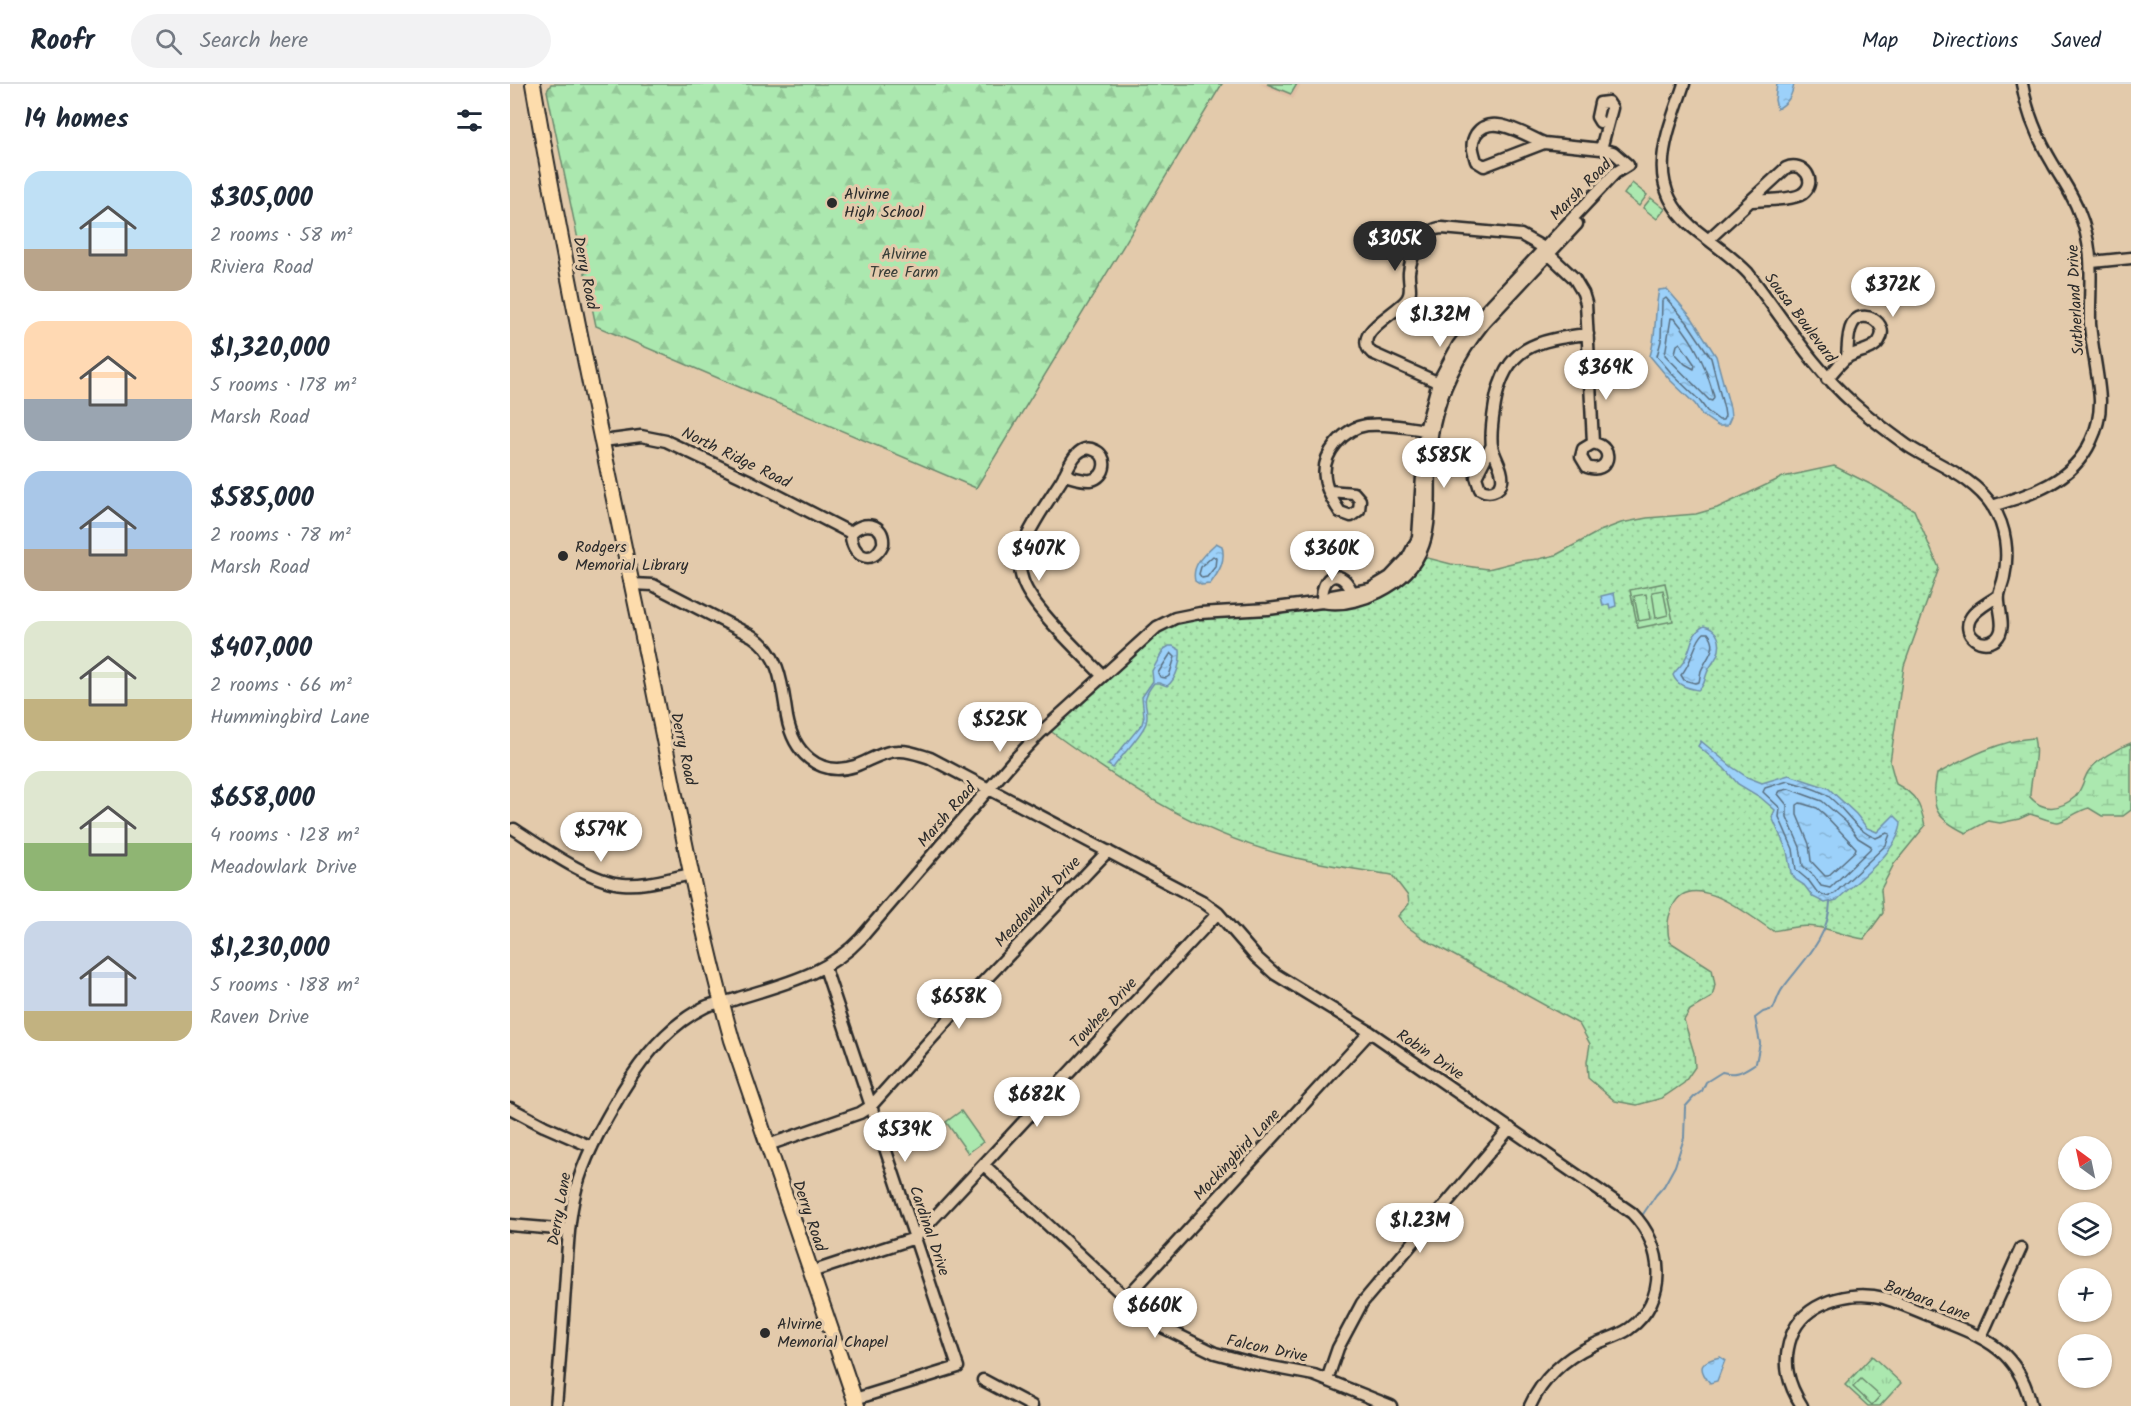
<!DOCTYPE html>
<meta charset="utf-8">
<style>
:root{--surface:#fff;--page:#f2f2f3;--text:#1f2937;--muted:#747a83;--line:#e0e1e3;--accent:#2b2b2b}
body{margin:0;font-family:Kalam,sans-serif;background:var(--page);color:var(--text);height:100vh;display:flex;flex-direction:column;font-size:22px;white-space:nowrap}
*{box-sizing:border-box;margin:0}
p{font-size:20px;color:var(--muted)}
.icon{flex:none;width:33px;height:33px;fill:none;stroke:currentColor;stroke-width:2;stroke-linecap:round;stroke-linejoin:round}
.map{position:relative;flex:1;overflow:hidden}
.panel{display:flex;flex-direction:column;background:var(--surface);width:510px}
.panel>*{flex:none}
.needle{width:39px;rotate:327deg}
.controls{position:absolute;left:1548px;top:1052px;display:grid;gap:12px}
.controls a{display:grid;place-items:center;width:54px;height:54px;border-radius:50%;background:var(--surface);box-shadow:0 2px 4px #0004;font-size:30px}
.price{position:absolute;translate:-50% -51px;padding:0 14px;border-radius:21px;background:#fff;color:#222;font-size:20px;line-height:39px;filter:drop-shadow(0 2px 3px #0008)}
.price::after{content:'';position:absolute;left:50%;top:36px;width:18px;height:14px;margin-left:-9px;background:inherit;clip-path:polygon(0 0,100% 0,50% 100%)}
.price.active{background:var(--accent);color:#fff}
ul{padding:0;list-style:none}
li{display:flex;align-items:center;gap:18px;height:150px;padding:0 24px}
li span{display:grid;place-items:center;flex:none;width:168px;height:120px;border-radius:18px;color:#555}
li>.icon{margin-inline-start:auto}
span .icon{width:72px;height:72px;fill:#fffc;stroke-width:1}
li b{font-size:26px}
h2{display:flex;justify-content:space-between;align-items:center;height:72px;padding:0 24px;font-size:26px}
header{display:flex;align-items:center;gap:36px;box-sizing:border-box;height:84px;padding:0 30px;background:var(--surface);border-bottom:2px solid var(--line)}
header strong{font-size:28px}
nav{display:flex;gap:33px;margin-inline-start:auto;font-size:21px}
.search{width:420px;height:54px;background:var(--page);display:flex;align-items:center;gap:15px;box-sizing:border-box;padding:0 21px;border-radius:33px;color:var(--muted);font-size:22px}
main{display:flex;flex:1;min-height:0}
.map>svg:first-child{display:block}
</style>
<header>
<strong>Roofr</strong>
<div class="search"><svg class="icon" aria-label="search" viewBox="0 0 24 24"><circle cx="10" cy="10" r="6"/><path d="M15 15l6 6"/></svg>Search here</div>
<nav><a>Map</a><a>Directions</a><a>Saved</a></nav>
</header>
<main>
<section class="panel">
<h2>14 homes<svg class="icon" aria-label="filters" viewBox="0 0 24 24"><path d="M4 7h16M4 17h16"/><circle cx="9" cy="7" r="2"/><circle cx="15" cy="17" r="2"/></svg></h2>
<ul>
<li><span style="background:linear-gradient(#bfe0f5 65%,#b9a48a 0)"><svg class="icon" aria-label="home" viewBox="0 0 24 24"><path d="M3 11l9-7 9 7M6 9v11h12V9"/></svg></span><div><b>$305,000</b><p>2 rooms · 58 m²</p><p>Riviera Road</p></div></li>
<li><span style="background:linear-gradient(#ffd9b3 65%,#9aa5b1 0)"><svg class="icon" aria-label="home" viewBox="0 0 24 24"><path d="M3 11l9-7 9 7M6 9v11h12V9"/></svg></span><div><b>$1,320,000</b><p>5 rooms · 178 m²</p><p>Marsh Road</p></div></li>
<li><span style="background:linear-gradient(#a9c7e8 65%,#b9a48a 0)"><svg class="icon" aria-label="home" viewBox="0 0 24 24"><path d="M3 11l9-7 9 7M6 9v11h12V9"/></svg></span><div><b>$585,000</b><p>2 rooms · 78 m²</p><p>Marsh Road</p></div></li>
<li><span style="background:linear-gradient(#dfe7d0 65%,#c2b280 0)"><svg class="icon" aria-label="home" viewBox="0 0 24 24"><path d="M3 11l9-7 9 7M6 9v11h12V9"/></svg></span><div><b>$407,000</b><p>2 rooms · 66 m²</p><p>Hummingbird Lane</p></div></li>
<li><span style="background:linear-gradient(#dfe7d0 60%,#8fb573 0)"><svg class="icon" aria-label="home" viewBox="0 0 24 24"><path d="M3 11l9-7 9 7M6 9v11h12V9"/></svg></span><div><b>$658,000</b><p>4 rooms · 128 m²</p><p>Meadowlark Drive</p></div></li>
<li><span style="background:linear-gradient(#c9d6e8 75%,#c2b280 0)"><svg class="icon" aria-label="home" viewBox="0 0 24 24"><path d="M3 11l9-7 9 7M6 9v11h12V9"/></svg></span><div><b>$1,230,000</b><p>5 rooms · 188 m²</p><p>Raven Drive</p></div></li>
</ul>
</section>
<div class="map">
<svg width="1621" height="1322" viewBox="0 0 1621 1322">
<defs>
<pattern id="grass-dots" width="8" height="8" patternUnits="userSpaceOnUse" patternTransform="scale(1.5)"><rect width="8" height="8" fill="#abe8af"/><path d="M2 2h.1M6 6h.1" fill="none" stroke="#93c797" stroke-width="1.8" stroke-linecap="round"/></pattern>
<pattern id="forest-firs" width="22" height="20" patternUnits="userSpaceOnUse" patternTransform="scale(1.5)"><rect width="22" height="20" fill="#abe8af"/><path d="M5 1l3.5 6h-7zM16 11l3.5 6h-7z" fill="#93c797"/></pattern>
<pattern id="wetland-marsh" width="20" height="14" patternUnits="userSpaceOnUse" patternTransform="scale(1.5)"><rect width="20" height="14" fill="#abe8af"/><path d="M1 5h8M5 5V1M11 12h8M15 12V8" fill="none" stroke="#93c797"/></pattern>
<pattern id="park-tufts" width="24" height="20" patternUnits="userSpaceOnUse" patternTransform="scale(1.5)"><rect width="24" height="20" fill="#abe8af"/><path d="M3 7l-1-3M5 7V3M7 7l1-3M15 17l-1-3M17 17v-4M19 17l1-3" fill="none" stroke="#93c797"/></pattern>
<pattern id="water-ripples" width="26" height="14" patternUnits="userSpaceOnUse" patternTransform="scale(1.5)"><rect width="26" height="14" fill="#9cd1fa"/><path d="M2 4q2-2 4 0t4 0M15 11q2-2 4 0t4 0" fill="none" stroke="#87b4d6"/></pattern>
</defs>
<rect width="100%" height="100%" fill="#e3caab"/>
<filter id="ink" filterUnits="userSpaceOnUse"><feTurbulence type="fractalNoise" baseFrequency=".0167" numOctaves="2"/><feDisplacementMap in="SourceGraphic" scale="12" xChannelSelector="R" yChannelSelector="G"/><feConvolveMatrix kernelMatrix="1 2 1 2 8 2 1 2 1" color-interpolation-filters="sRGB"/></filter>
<g filter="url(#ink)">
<path fill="#dfbea4" d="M750 0H791L783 15Z"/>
<path fill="url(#grass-dots)" stroke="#6b8a6d" stroke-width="1.5" d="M1324 382 1366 403 1404 426 1429 484 1394 582 1380 678 1386 700C1406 710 1411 721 1415 742L1384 780 1371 805 1373 829 1354 855C1338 853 1322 845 1306 843 1291 841 1278 844 1263 847 1241 833 1181 783 1163 822 1157 834 1156 845 1160 858L1202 885 1205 901 1202 913 1180 926 1174 936 1184 969 1185 983 1174 999 1152 1014 1127 1021 1105 1017 1078 994 1077 978 1080 960 1069 940 916 856 895 841 888 832 899 820 898 812 882 791C845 785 807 780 770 770 681 746 612 699 539 646L640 553 665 538 695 533 795 527 824 523 899 491 914 473 941 480 978 485 1010 477 1029 475 1046 471 1090 447 1111 439 1137 434 1186 430 1207 424 1273 393Z"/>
<path fill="url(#forest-firs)" stroke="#6b8a6d" stroke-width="1.5" d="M41 0H712L466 404 86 242 37 7Z
M757 0H787L781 10Z"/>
<path fill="url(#wetland-marsh)" stroke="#6b8a6d" stroke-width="1.5" d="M1524 654C1529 673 1520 693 1520 713 1533 728 1550 726 1565 713 1572 706 1573 696 1578 688 1586 676 1608 664 1621 659V726L1613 732H1592L1579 724C1569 726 1555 737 1548 738 1540 738 1528 732 1520 730L1509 735 1490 739 1478 737 1456 749C1425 734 1420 724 1427 690 1456 674 1491 656 1524 654Z"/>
<path fill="url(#park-tufts)" stroke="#6b8a6d" stroke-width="1.5" d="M1141 114 1155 125 1147 135 1133 124Z
M1155 499 1163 537 1128 544 1120 506Z
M1362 1272 1391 1299 1370 1322H1358L1335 1301Z"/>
<path fill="#abe8af" stroke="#6b8a6d" stroke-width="1.5" d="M1122 99 1137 111 1129 122 1114 110Z
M1153 506 1158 531 1146 534 1142 508Z
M1136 510 1140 535 1129 537 1124 512Z
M451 1027 473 1058 458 1069 436 1038Z
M1351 1295 1370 1312 1362 1321 1343 1303Z"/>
<path fill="url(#water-ripples)" stroke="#6f8fa7" stroke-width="1.5" d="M1267 0H1284C1282 12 1278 19 1267 25L1265 16Z
M1157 205 1182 234 1206 272 1220 324 1221 333 1217 342H1208L1192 331 1185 320 1160 296 1140 272C1147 250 1144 228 1149 206Z
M706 459 712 462C716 477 709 488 700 500L691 501 685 497C681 480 695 470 706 459Z
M1104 509 1106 522 1100 524 1099 520 1093 522 1091 512Z
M1194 542C1208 545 1213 559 1207 572 1204 578 1199 583 1197 589 1194 597 1195 601 1188 606 1178 604 1167 602 1163 591 1166 585 1172 582 1175 575 1182 563 1180 550 1194 542Z
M659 562H663L670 566C671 577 667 595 657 602L649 599H644C627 621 641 620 636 639 632 651 611 672 603 684L598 681 632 640 634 632 632 613 643 597 642 587 654 565Z
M1191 657 1222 683 1237 693 1252 699 1279 691 1318 704 1346 730 1357 744 1367 748 1384 731 1391 738C1390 767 1347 796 1327 816L1315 819 1303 813 1294 801 1286 796 1281 789 1277 767 1262 733 1265 726 1250 713 1228 700 1214 684 1188 662Z
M1210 1273 1215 1276 1207 1297 1200 1299C1186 1283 1191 1277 1210 1273Z"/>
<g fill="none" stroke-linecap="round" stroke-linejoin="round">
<path stroke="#586d7e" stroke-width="1.5" d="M1156 214 1177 238 1201 274 1214 325 1215 332 1213 336H1209L1197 327 1189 316 1164 292 1147 272 1151 257 1152 217Z
M1161 234 1165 235C1186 260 1196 282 1204 313L1202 317 1199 316 1155 271Z
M1170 259 1185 281 1184 285 1175 280 1165 269 1167 261Z
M703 472 706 474 705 483 697 493 692 494 689 490 691 483Z
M1194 549H1198C1210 563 1196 574 1191 587 1190 591 1190 594 1189 598L1185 599 1174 596 1171 591C1183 578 1184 557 1194 549Z
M661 569 665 573 659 592 656 594 650 593 648 589Z
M1278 697C1290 701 1307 704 1318 712 1335 724 1346 748 1366 754L1377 749 1380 750 1376 761 1324 810 1316 812 1307 808 1299 797 1286 786 1283 765 1269 733 1270 724 1253 708 1255 704Z
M1279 705 1312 717 1336 738 1348 754 1361 762 1360 765 1320 804 1311 802 1304 792 1293 782 1290 763 1277 733V721L1268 710 1270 707Z
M1290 719 1307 724 1313 729 1346 764 1345 767 1318 792H1315L1301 777 1299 760 1287 731V721Z"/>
<path stroke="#6f8fa7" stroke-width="2" d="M1131 1133 1146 1111 1154 1102 1165 1082 1174 1054 1175 1023 1184 1013 1192 1007 1196 998 1212 988C1228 992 1233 987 1246 979L1250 959 1245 934 1253 928 1263 925C1267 918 1268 910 1273 904 1293 877 1319 854 1320 818"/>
<defs>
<path id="minor" d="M1174 0C1157 51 1133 99 1181 142 1200 158 1221 171 1238 189 1273 234 1301 282 1344 320 1361 335 1380 349 1398 362 1427 381 1463 392 1483 423 1496 443 1499 470 1494 493 1493 499 1490 505 1489 511 1487 524 1498 544 1486 555 1472 566 1452 551 1460 535 1465 525 1480 518 1488 512
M1034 59C1015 51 981 28 966 50 960 60 963 66 966 77L974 82 1034 59 1091 65 1103 68 1118 81
M1091 65 1102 24 1098 18 1090 19 1087 33 1090 38 1097 40
M1199 155 1276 84C1293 76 1309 98 1292 110 1283 116 1253 116 1240 117
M1582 178 1621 174
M1317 295C1323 288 1329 280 1336 274 1346 267 1363 267 1369 257 1381 239 1351 222 1342 241 1337 250 1338 264 1337 274
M936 302 862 269C840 249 888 229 897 215 903 207 898 197 899 188 901 171 914 144 932 144L1011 151 1029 161 1064 194 1073 209 1076 219 1083 359C1106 363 1099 391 1077 383L1071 373 1073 365 1083 359
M93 357 131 352 156 357 238 396 341 449C340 471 362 484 373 460 375 439 353 436 341 449
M982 361 966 393 970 405C978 410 990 408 992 397 994 386 984 373 982 362 980 349 983 333 985 320 995 262 1026 256 1078 250
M554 391C562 393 573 397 581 396 597 393 599 371 584 366 578 363 572 365 567 370 560 377 556 389 551 397 539 416 518 445 512 465 509 476 509 487 513 497 521 523 572 570 593 592
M819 407 844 409 850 416 849 426 841 432 830 428C824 419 816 405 815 394 811 370 834 344 857 341 879 339 901 344 922 347
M1482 422C1522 410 1562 398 1581 357 1587 345 1590 331 1590 317 1589 292 1582 266 1580 240 1579 198 1586 169 1569 128 1563 111 1552 96 1543 80 1528 55 1517 29 1512 0
M122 500 143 501 242 552C271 571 272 602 277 633 283 667 308 694 345 682 359 677 373 667 388 667 399 666 410 671 420 674L692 817 708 829 746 873 765 890 860 948 1122 1129C1154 1161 1159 1216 1119 1245 1107 1253 1093 1256 1081 1262 1055 1274 1032 1295 1020 1322
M812 518C831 522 852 516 869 508 941 473 911 406 923 345 931 306 949 270 974 239L1067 140
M812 518C811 483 838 485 844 516
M4 745C32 763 80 798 113 800 135 802 160 794 182 790
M315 884 448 1283 345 1315
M0 1024 34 1042 82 1063
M258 1061 350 1029 361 1022 457 915 598 767
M474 1081 616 1214 654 1244 705 1269 746 1280 804 1291 881 1322
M0 1141 59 1146
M301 1188 405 1154 708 829
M616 1214 860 948
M1471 1253 1511 1164
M473 1296 522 1322
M817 1296 828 1264 852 1219 1000 1044
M46 1322C50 1278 53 1234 56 1190 58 1159 59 1126 69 1095 79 1064 96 1035 113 1006 133 973 160 940 195 923 205 918 216 919 226 915 272 900 317 891 351 854L502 678 530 649 647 543 665 534 690 529 758 525 812 518 822 512 860 505 880 493 897 475 908 454 915 346 928 298 948 261 968 235 1105 89 1118 81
M1292 1322C1278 1300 1272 1279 1281 1253 1293 1218 1341 1205 1374 1214 1393 1220 1411 1228 1430 1236 1452 1245 1476 1253 1494 1270 1508 1284 1517 1302 1521 1322"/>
<path id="major" d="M23 0C55 187 95 373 134 558 162 691 185 826 222 956L347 1322"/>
</defs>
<use href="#minor" stroke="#2b2b2b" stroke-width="15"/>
<use href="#major" stroke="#2b2b2b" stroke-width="18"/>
<use href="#minor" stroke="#e3caab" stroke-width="10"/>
<use href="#major" stroke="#fddcac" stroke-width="14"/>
</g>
</g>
<g fill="#2b2b2b" stroke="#e3caab" stroke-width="2">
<circle cx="322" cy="119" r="6"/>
<circle cx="53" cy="472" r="6"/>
<circle cx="255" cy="1249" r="6"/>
</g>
<g text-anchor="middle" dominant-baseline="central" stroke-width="6" stroke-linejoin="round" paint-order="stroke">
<g font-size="16" fill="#2b2b2b" stroke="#e3caab">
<text transform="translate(1071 106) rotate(-45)">Marsh Road</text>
<text transform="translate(75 189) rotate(79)">Derry Road</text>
<text transform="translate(1566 216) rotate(-93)">Sutherland Drive</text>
<text transform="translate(1290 234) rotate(53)">Sousa Boulevard</text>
<text transform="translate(226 374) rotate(26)">North Ridge Road</text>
<text transform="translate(173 665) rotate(78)">Derry Road</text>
<text transform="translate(437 731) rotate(-49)">Marsh Road</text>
<text transform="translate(528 818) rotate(-47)">Meadowlark Drive</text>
<text transform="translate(594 929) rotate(-47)">Towhee Drive</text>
<text transform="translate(920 971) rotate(34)">Robin Drive</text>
<text transform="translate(727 1071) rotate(-47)">Mockingbird Lane</text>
<text transform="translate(50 1125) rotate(-80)">Derry Lane</text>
<text transform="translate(299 1132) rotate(71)">Derry Road</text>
<text transform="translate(419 1147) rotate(71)">Cardinal Drive</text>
<text transform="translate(1417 1217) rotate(20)">Barbara Lane</text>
<text transform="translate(757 1265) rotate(12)">Falcon Drive</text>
</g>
<g font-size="16" fill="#2b2b2b" stroke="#e3caab" text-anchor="start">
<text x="334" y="110">Alvirne<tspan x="334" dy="18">High School</tspan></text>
<text x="65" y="463">Rodgers<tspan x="65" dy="18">Memorial Library</tspan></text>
<text x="267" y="1240">Alvirne<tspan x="267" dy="18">Memorial Chapel</tspan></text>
</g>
<g font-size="16" fill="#383e38" stroke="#e3caab">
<text x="394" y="170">Alvirne<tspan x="394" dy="18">Tree Farm</tspan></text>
</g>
</g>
</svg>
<div class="controls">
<a><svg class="needle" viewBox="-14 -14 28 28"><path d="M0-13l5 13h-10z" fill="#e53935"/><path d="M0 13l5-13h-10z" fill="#747a83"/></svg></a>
<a><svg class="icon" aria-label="layers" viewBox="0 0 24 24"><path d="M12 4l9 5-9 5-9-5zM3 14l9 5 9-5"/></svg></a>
<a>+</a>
<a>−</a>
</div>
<b class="price active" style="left:885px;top:188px">$305K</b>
<b class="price" style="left:1383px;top:234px">$372K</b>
<b class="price" style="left:930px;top:264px">$1.32M</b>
<b class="price" style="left:1096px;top:317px">$369K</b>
<b class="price" style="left:934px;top:405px">$585K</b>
<b class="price" style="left:529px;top:498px">$407K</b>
<b class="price" style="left:822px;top:498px">$360K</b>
<b class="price" style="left:490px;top:669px">$525K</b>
<b class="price" style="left:91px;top:779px">$579K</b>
<b class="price" style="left:449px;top:946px">$658K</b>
<b class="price" style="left:527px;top:1044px">$682K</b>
<b class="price" style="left:395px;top:1079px">$539K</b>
<b class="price" style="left:910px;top:1170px">$1.23M</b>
<b class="price" style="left:645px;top:1255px">$660K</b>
</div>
</main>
